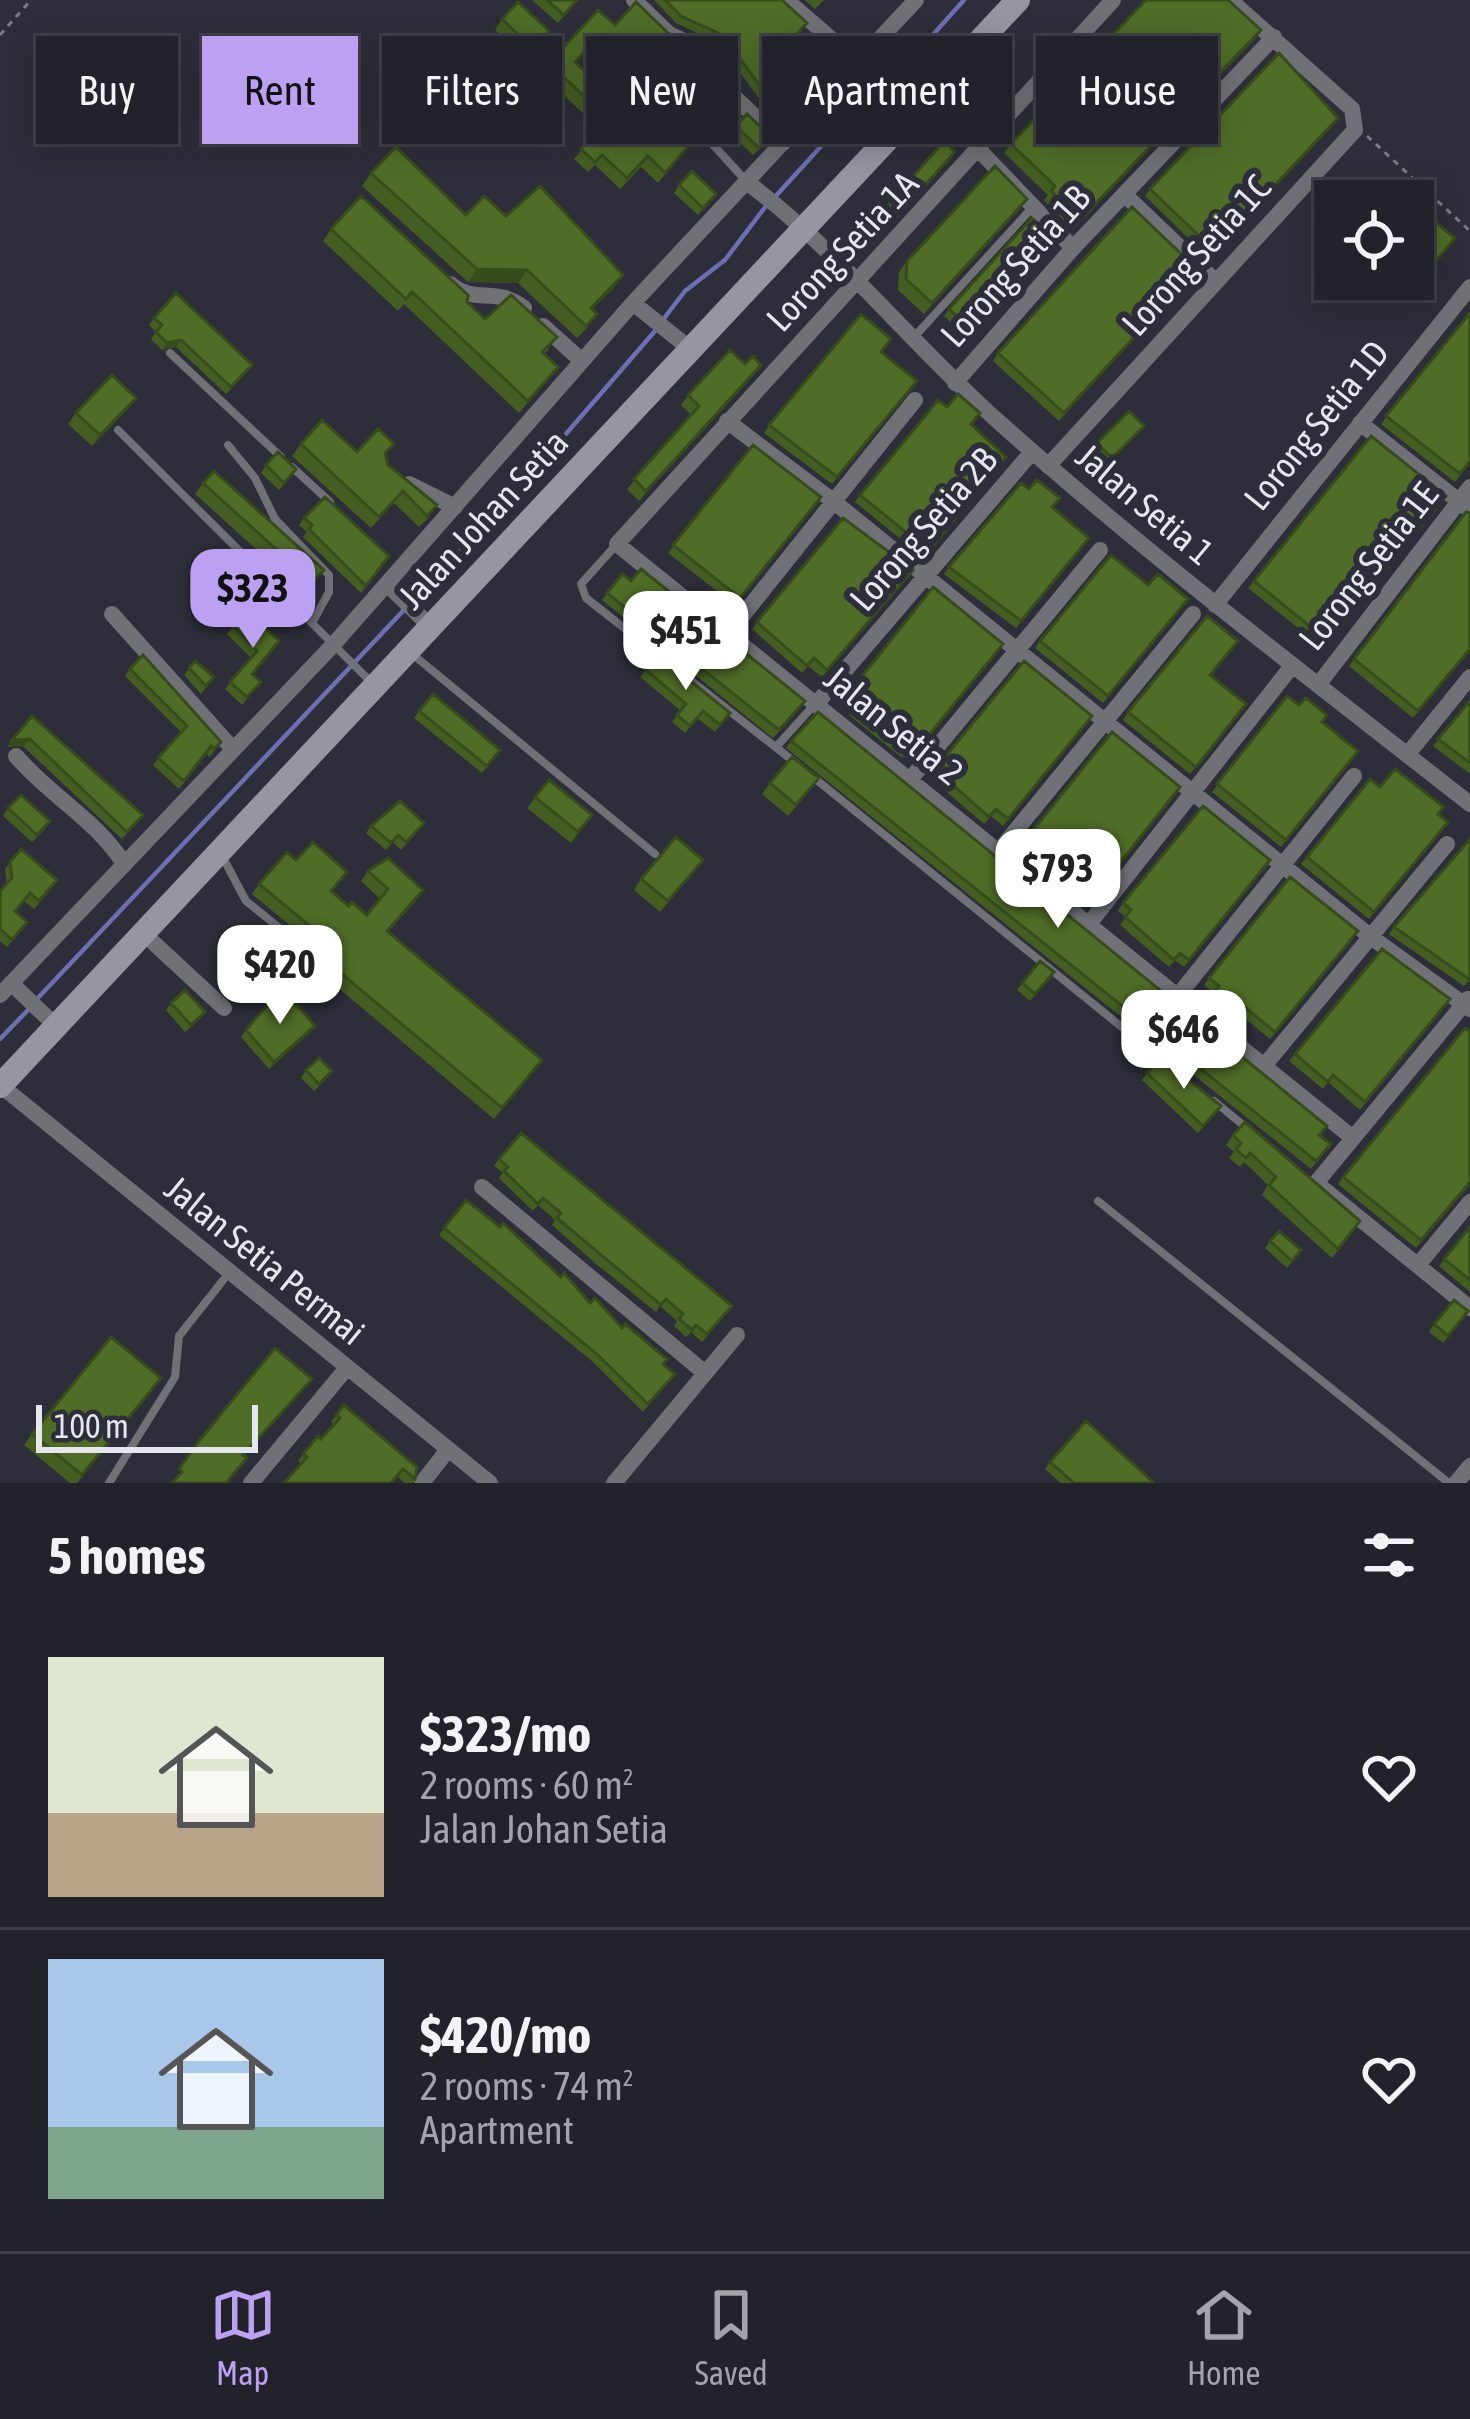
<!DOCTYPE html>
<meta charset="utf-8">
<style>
:root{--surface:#22222b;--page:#2a2a33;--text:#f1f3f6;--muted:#a2a4a9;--line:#3f3f47;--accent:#bca0f2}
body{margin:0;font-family:"Asap Condensed",sans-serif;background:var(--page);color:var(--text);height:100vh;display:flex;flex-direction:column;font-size:45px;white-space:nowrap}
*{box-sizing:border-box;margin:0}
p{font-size:39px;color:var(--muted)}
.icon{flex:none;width:66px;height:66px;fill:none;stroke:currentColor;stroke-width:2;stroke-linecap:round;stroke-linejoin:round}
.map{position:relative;height:1483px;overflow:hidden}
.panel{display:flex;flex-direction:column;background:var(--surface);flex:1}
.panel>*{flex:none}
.guide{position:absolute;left:36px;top:36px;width:1398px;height:108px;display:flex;gap:24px}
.tools{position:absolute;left:1314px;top:180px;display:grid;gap:24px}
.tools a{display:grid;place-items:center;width:120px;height:120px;border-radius:0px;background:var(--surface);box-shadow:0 6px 30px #0003,0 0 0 3px var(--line);font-size:60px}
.scale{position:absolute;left:36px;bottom:30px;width:222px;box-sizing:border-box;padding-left:12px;border:6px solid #e5e6ee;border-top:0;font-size:33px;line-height:42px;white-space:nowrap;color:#e5e6ee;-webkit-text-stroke:9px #2d2e39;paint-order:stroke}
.price{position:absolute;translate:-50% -102px;padding:0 27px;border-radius:24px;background:#fff;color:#222;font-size:39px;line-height:78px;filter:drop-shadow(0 3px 6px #0008)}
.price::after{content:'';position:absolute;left:50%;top:72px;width:36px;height:27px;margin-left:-18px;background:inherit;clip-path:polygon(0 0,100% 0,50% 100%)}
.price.current{background:var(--accent);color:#111}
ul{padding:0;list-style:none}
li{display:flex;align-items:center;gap:36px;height:300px;padding:0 48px}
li+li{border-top:3px solid var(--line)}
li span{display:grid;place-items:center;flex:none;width:336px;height:240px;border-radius:0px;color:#555}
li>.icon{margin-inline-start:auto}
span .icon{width:144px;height:144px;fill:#fffc;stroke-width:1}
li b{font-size:51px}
h2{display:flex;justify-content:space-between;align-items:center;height:144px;padding:0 48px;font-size:51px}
.tag{padding:0 42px;border-radius:0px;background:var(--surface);box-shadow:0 6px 30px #0003,0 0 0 3px var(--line);font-size:42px;line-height:108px}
.tag.current{background:var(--accent);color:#111}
.dock{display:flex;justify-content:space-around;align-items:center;height:168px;border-top:3px solid var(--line);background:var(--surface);font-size:33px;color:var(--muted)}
.dock a{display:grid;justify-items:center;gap:6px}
.dock .current{color:var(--accent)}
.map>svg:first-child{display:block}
</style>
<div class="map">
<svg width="1470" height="1483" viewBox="0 0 1470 1483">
<rect width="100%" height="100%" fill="#2d2e39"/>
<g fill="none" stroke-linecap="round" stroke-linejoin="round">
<path stroke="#6d6fb3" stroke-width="4.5" d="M774 198 824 143 849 129 964 0
M662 321 685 291 725 260 766 206
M36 1000 520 487 655 331
M0 1039 29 1009"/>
<path stroke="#7a7b84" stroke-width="3" stroke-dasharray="6 6" stroke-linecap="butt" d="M0 35 31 0
M1367 136 1470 231"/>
<path stroke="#707177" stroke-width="8" d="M666 93 747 182
M915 336 1031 209
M170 353 281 457
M118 430 371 682
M228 445 255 478 275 519 329 575V592L312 623
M292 467 330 502
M617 544 581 584 586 598 797 764
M411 653 655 854
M776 747 815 704
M813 777 1165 1062
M221 854 246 901 309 952
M1214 1101 1249 1130
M1098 1201 1449 1483
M109 1483 175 1377 179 1336 228 1274"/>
<path stroke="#707177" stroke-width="16" d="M634 0 669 34 710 53 725 88 783 143
M786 0 857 61
M1113 0 617 544 1353 1138
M832 40 823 65 836 83
M1073 45 1174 139
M980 151 1073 248
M748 183C840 252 914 347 1000 423 1151 558 1311 679 1470 804
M1124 194 1216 282
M450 284C475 305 496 286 524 308
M633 303 689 348
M543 326 582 361
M955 383 1073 248 1274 37
M727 421 833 501 1371 937 1470 1009
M1360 423 1470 510
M1048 466 1355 130 1352 109 1230 0
M409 484 455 507
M388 585 432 628
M1215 605 1470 287
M112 614 232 748
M727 635 915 400
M1318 685 1470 487
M817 703 1032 452
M1407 755 1470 677
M16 756C50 796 94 818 123 862
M909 781 1100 550
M998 852 1193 614
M1088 925 1292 666
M143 933 224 1008
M11 983 56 1026
M0 995 333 645 633 303 916 0
M1177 997 1354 776
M1468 999 1316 1183 1470 1308
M1264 1066 1447 844
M0 1085 490 1483
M482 1187 705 1373
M1418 1265 1470 1202
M251 1483 346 1369
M422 1483 447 1451
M614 1483 737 1335
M1456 1483 1470 1466"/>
<path stroke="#95969f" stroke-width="24" d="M0 1086 1018 0"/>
</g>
<path fill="#445e22" d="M532 0H577L558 23Z
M654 0H782L809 55 801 65 815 90 787 120 776 109 771 114 717 42 676 23Z
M805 0H824L815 9Z
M502 19 541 42 526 60 495 30Z
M615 25 732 95 712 121 649 66 632 85 591 47 576 63 631 115 686 118 699 134 658 183 641 167 620 189 595 165 588 172 574 159 600 129 541 74 549 63Z
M1255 39 1175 122 1099 52 1105 43Z
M1004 100 965 144 952 132 960 122Z
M1338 118 1209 258 1145 196 1150 189Z
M736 126 765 143 753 155 730 133Z
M1164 132 1157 141 1073 230 1044 200 1048 195 1004 153 1011 144Z
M955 152 870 248 860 239 866 230Z
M371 173 466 215 506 216 614 288 592 309 588 327 577 338 518 283 468 282 362 186Z
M679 185 716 194 698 215 674 193Z
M1027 199 1019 210 924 314 898 290 899 272 907 261Z
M331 229 467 302 485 319 549 349 544 354 558 367 519 413 404 304 398 311 323 241Z
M1455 238 1431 268 1413 253V239Z
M1050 246 967 338 944 316 949 309Z
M1197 269 1059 421 993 361 998 353Z
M1470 313V462L1455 482 1381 424Z
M154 318 247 372 226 394 176 347 162 350 151 339 156 332 149 325Z
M881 352 917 381 832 484 764 433 769 425Z
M754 375 639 501 627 489 691 415 681 405 688 395Z
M128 409 92 446 68 424 76 413Z
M972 425 1001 464 924 558 855 502 860 495Z
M1144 426 1107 465 1092 450 1097 443Z
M1371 436 1446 496 1323 648 1248 588Z
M301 444 386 456 388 465 429 517 419 527 394 503 371 528 292 456Z
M753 445 821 497 735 605 668 553Z
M266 465 296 469 279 490 261 473Z
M203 483 316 581 305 593 195 494Z
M1053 508 1089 538 1016 628 944 574 949 567Z
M1466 512 1470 650 1413 718 1349 666Z
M304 518 389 556 361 593 303 537 307 532 299 525Z
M622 574 800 708 773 738 602 600Z
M907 578 822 677 808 666 802 673 752 629 757 622Z
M1148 585 1188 599 1103 703 1035 648 1040 641Z
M933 587 915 754 901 757 849 715 856 704 847 697Z
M247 610 279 641 252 674 261 682 242 705 225 689 251 658 227 634Z
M657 654 730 713 715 732 697 718 685 733 672 722 681 711 640 677Z
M195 661 214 677 201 694 184 675Z
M130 669 216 749 209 757 206 753 179 789 153 765 181 732 125 676Z
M1211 675 1246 704 1190 774 1123 720 1128 712Z
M1287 696 1322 722 1353 758 1281 847 1212 792Z
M1470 701V774L1433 746Z
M419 711 500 750 482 773 414 718Z
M32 716 143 815 122 839 24 747H7Z
M1092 716 1003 826 991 816 984 824 934 781 939 774 935 771 940 763Z
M1112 732 1180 787 1095 896 1061 869 1053 878 1030 860 1037 851 1025 841Z
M791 741 1320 1135 1331 1144 1311 1169 786 748Z
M549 780 592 815 571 843 527 808Z
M770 783 811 789 788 816 762 794Z
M1380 787 1438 814 1448 822 1369 919 1301 864 1307 857Z
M8 808 45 829 32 842 3 816Z
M371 826 419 830 401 850 393 842 386 850 366 833Z
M296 860 340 882 332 891 349 906 367 915 380 899 361 881 368 871 416 901 388 932 542 1060 494 1119 305 960 315 946 252 894 259 884Z
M1270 860 1184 967 1175 960 1169 967 1120 925 1126 917 1118 911 1123 903Z
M10 862 52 888 34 909 24 901 15 911 22 929 7 947 0 941V891L7 884 5 869Z
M695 871 660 912 634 890 641 879Z
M1290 877 1353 938 1270 1039 1236 1011 1229 1021 1206 1003 1213 993 1204 985Z
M1394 927 1470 979 1464 986 1389 934Z
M1040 961 1049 979 1030 1001 1017 990Z
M171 1003 200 1019 185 1032 166 1010Z
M274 1005 315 1026 310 1033 269 1069 241 1037 246 1030Z
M1445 1007 1360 1110 1328 1082 1323 1089 1289 1061 1295 1054Z
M1160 1057 1216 1113 1198 1133 1142 1080Z
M306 1070 327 1078 314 1091 301 1078Z
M1233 1135 1360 1221 1332 1258 1262 1195 1268 1185 1244 1162 1240 1167 1229 1158 1234 1152 1226 1145Z
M499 1159 732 1306 702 1342 691 1332 686 1337 674 1326 677 1321 660 1306 656 1312 595 1263 552 1225 555 1220 538 1205 533 1211 499 1178 503 1173 494 1166Z
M1343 1177 1470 1184 1416 1248 1338 1184Z
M466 1200 622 1328 675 1374 643 1412 593 1362 439 1235Z
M1470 1227V1292L1439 1266Z
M1270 1241 1301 1250 1287 1268 1265 1248Z
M1463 1318 1443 1343 1429 1332 1434 1324Z
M153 1389 77 1483H70L24 1445 32 1434Z
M344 1405 415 1479 413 1483H405L398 1477 301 1463 298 1461 318 1436 321 1439 334 1424 331 1422Z
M1050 1462 1154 1483H1061L1045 1469Z"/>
<path fill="#374c1b" d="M1261 30 1255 39 1175 122 1181 113Z
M1012 89 1004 100 965 144 972 133Z
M1338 118 1333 126 1209 258 1214 250Z
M1164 132 1157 141 1073 230 1079 221Z
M955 152 949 161 870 248 876 239Z
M1027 199 1019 210 924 314 932 303Z
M477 269 527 270 518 283 468 282Z
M1197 269 1192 276 1059 421 1064 413Z
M623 275 614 288 582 320 591 308Z
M181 340 176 347 162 350 167 343Z
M761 365 754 375 639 501 646 491Z
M136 398 128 409 92 446 100 435Z
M998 651 915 754 901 757 906 750Z
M30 739 24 747H7L12 740Z
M315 1026 310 1033 269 1069 274 1062Z"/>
<path fill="#4f6d27" stroke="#374c1b" stroke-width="3" d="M547 0H577L564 15Z
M665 0H782L807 23 798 33 815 48 800 64 820 82 792 112 781 102 776 107 722 35 681 16Z
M1146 0H1228L1261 30 1181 113 1105 43Z
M518 2 549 31 533 49 502 19Z
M636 2 668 33 707 52 732 95 719 110 656 56 639 74 599 36 575 62 631 115 675 97 686 118 691 115 699 134 665 173 648 156 627 178 602 155 595 162 581 149 609 120 549 63 598 10 615 25Z
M1279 53 1338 118 1214 250 1150 189Z
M1088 62 1164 132 1079 221 1051 191 1055 186 1011 144Z
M1000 78 1012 89 972 133 960 122Z
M747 114 770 136 759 148 736 126Z
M944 141 955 152 876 239 866 230Z
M396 147 466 215 484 196 506 216 540 186 623 275 591 308 597 314 586 326 527 270 477 269 371 173Z
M995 166 1027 199 932 303 906 279 907 261Z
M692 171 716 194 703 208 679 185Z
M361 196 468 295 467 302 485 319 511 295 557 337 542 352 558 367 528 401 412 292 406 299 331 229Z
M1132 207 1197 269 1064 413 998 353Z
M1032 218 1055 239 972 330 949 309Z
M1430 218 1455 238 1436 261 1413 242V239Z
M176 293 252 365 231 387 181 340 167 343 156 332 162 325 154 318Z
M1470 313V461L1460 474 1386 416Z
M861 314 891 339 881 352 917 381 837 477 769 425Z
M730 350 745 364 753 356 761 365 646 491 634 479 699 406 688 395Z
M112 375 136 398 100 435 76 413Z
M958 394 980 413 971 424 1006 457 929 551 860 495 938 400 947 407Z
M1129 411 1144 426 1112 458 1097 443Z
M322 420 357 452 378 429 394 444 385 453 388 465 437 505 427 516 403 491 379 517 301 444Z
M1371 436 1446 496 1328 641 1254 581Z
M753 445 821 497 740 598 673 545Z
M278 452 296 469 284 483 266 465Z
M214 471 324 570 312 582 203 483Z
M1037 480 1060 498 1052 507 1089 538 1021 621 949 567 1021 483 1029 489Z
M325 497 389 556 366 586 309 529 312 525 304 518Z
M1466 512 1470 513V649L1418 711 1354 659Z
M843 518 913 570 827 670 814 658 807 666 757 622Z
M1111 555 1148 585 1158 574 1188 599 1108 696 1040 641Z
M641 569 805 701 779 730 607 593 622 574 631 581Z
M933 587 1003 644 920 746 906 750 854 707 862 697 852 689Z
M247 610 279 641 252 674 261 682 247 697 230 682 257 651 233 626Z
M1207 616 1238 641 1210 675 1246 704 1196 767 1128 712Z
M657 654 730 713 720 725 703 711 690 726 677 715 686 704 645 669Z
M143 655 221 742 214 749 211 746 184 781 158 758 187 726 130 669Z
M195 661 214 677 206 686 189 668Z
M1024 661 1092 716 1008 819 996 809 989 817 939 773 945 767 940 763Z
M433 694 500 750 487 766 419 711Z
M1287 696 1299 705 1306 698 1327 715 1322 722 1358 751 1286 840 1217 784Z
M1470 701V763L1438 739Z
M818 712 1327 1126 1319 1135 1331 1144 1316 1161 791 741Z
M32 716 143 815 127 832 30 739 12 740Z
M1112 732 1180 787 1100 888 1066 861 1058 871 1035 853 1043 844 1030 834Z
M792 757 819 778 796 805 770 783Z
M1395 769 1444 807 1438 814 1448 822 1374 912 1307 857 1370 779 1380 787Z
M549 780 592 815 578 832 535 797Z
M21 795 50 821 37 835 8 808Z
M400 801 424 823 406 842 398 835 391 843 371 826Z
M1203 806 1270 860 1189 960 1180 953 1174 960 1125 917 1131 910 1123 903Z
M676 837 703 860 668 901 641 879Z
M1470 839V978L1469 979 1394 927Z
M313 842 347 872 331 891 349 906 352 902 367 915 388 889 368 871 388 858 423 890 387 931 542 1060 502 1108 312 949 323 946 322 936 259 884 287 852 296 860Z
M21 849 57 880 39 901 30 893 15 911 27 922 12 940 0 929V891L12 878 10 862Z
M1290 877 1358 931 1275 1032 1241 1004 1234 1014 1211 996 1219 986 1209 978Z
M1382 949 1450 999 1365 1102 1333 1075 1328 1082 1295 1054Z
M1040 961 1054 972 1035 994 1022 983Z
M185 990 205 1012 191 1025 171 1003Z
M287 993 315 1026 274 1062 246 1030 271 1001 274 1005Z
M1465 1028 1470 1032V1182L1421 1240 1343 1177Z
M1160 1057 1221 1106 1203 1126 1147 1073Z
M319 1058 332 1071 319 1084 306 1070Z
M1245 1122 1360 1221 1338 1249 1269 1185 1276 1177 1250 1153 1246 1158 1236 1149 1241 1143 1233 1135Z
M521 1133 732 1306 707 1334 696 1325 692 1330 679 1319 683 1314 666 1299 661 1305 557 1218 561 1213 543 1198 538 1204 504 1171 508 1167 499 1159Z
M466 1200 500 1227 503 1223 561 1277 564 1273 590 1303 595 1298 622 1328 625 1324 667 1359 663 1364 675 1374 648 1404 598 1355 444 1228Z
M1470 1227V1280L1444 1259Z
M1279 1231 1301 1250 1292 1261 1270 1241Z
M1454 1300 1468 1311 1448 1336 1434 1324Z
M111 1337 161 1378 82 1475 32 1434Z
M275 1348 312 1379 243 1455 247 1458 226 1483H172L182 1472 179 1469 199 1441Z
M344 1405 417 1467 415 1479 403 1469 391 1483H284L307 1457 303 1454 318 1436 321 1439 340 1418 336 1415Z
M1086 1421 1154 1483H1074L1050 1462Z"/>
<g text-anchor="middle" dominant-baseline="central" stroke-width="12" stroke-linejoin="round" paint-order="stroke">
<g font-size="36" fill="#e5e6ee" stroke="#2d2e39">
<text transform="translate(842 251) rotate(-47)">Lorong Setia 1A</text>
<text transform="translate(1196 255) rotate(-48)">Lorong Setia 1C</text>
<text transform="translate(1015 266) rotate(-48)">Lorong Setia 1B</text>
<text transform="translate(1316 425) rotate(-51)">Lorong Setia 1D</text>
<text transform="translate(1145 504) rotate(40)">Jalan Setia 1</text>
<text transform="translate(483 519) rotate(-47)">Jalan Johan Setia</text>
<text transform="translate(923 529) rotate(-49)">Lorong Setia 2B</text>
<text transform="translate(1368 566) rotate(-52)">Lorong Setia 1E</text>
<text transform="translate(894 725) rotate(39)">Jalan Setia 2</text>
<text transform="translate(265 1260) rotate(39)">Jalan Setia Permai</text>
</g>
</g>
</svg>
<div class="tools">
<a><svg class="icon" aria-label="locate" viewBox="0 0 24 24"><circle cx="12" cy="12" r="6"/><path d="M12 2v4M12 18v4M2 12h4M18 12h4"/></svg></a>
</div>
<div class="scale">100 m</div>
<b class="price current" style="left:253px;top:651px">$323</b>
<b class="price" style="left:686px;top:693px">$451</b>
<b class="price" style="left:1058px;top:931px">$793</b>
<b class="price" style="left:280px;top:1027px">$420</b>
<b class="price" style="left:1184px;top:1092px">$646</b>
<div class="guide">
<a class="tag">Buy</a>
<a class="tag current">Rent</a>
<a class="tag">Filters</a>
<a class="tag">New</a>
<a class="tag">Apartment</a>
<a class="tag">House</a>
</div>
</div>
<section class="panel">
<h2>5 homes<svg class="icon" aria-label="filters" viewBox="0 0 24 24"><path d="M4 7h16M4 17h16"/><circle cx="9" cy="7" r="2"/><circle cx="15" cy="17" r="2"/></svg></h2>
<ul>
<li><span style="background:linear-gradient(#dfe7d0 65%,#b9a48a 0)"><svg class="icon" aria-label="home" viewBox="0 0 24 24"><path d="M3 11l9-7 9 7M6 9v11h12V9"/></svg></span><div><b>$323/mo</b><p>2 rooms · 60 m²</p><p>Jalan Johan Setia</p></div><svg class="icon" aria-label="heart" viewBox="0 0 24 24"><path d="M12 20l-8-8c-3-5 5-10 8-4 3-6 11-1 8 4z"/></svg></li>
<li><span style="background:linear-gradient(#a9c7e8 70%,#7fa58c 0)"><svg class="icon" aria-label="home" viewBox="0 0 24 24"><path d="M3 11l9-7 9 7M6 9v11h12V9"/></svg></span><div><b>$420/mo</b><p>2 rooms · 74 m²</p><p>Apartment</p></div><svg class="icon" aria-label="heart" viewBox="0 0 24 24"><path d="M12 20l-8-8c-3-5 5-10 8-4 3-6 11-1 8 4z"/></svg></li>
</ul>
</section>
<nav class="dock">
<a class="current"><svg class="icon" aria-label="map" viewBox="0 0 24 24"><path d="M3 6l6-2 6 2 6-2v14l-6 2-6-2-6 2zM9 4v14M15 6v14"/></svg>Map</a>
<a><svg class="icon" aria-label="saved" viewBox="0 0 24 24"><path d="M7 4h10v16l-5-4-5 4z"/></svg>Saved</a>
<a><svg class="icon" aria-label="home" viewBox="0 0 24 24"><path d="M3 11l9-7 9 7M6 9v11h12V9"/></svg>Home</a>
</nav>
